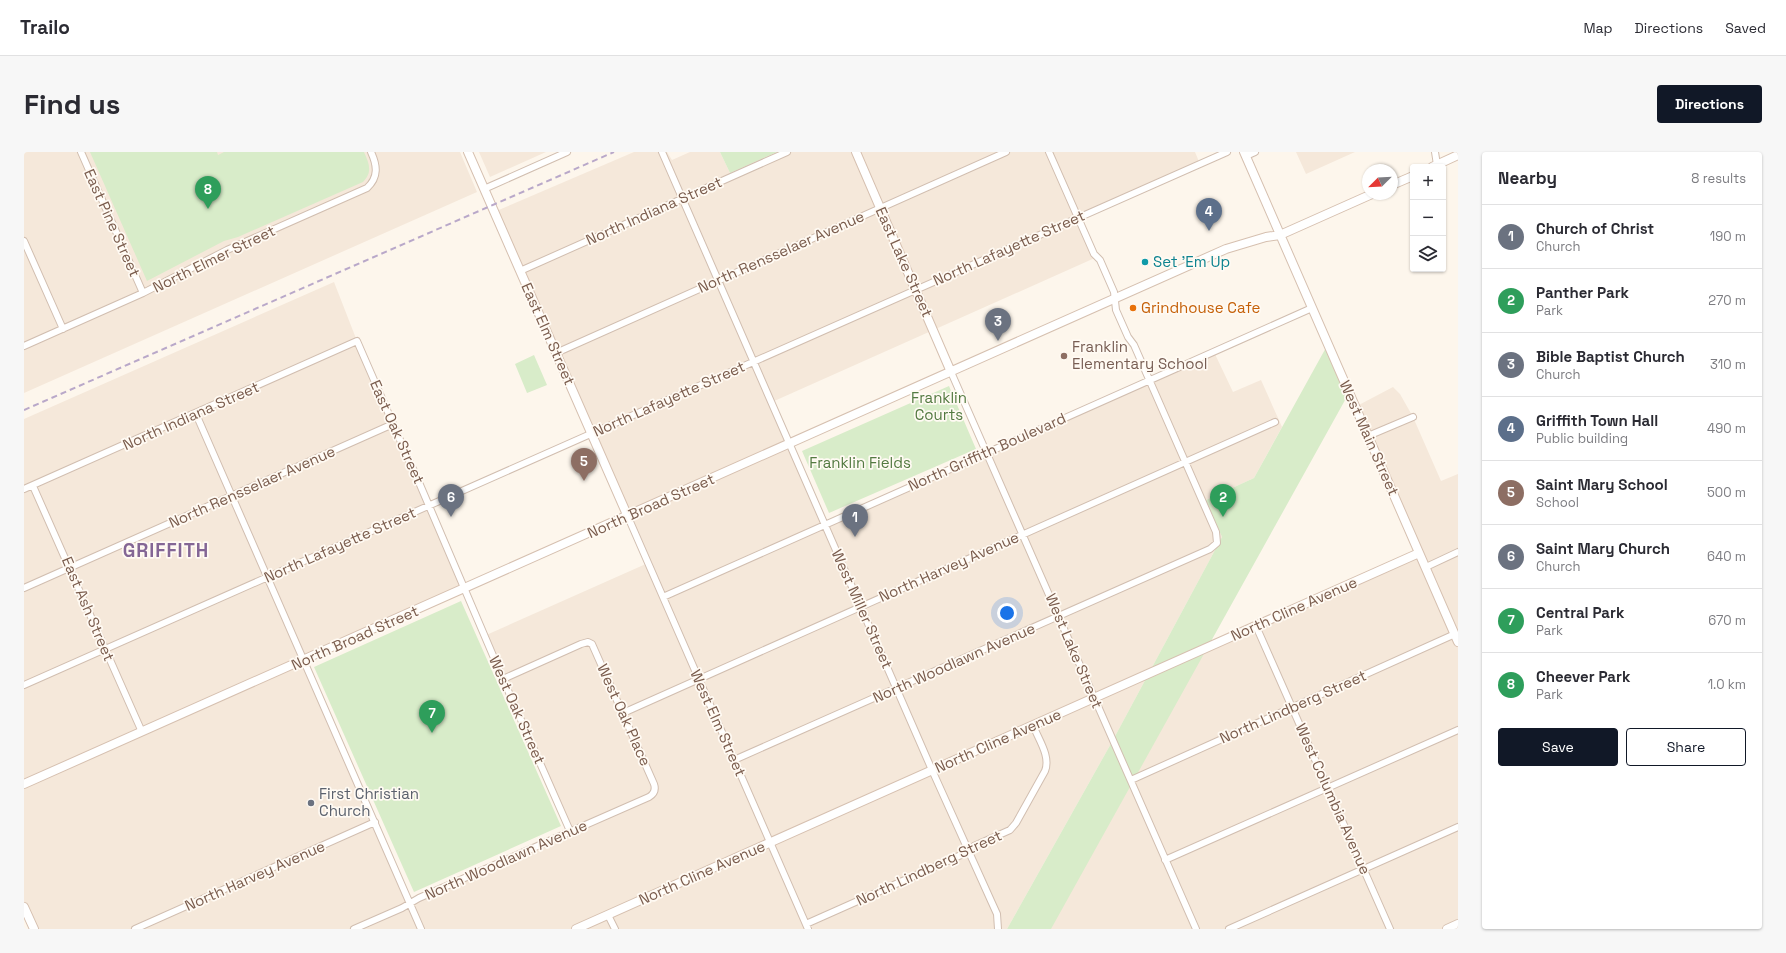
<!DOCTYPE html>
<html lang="en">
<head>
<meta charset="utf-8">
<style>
	:root { --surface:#fff; --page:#f7f7f7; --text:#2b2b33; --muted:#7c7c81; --line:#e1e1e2; --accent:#111827 }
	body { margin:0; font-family:"Space Grotesk",sans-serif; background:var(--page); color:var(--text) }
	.controls { position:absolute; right:12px; top:12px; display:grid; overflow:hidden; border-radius:4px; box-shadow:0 1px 3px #0004 }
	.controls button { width:36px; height:36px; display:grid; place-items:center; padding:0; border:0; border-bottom:1px solid var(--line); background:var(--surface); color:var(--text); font:20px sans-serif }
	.compass { position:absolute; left:1338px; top:12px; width:36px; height:36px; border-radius:50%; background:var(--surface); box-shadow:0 1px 3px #0004; rotate:246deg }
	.you { position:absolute; left:983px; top:461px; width:14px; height:14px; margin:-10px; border:3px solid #fff; border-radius:50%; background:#1a73e8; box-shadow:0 0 0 6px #1a73e833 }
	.badge { display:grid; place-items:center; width:26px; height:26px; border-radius:50%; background:var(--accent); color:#fff; font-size:13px; font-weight:700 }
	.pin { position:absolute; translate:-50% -33px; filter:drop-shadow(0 1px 2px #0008) }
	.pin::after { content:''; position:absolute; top:21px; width:14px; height:12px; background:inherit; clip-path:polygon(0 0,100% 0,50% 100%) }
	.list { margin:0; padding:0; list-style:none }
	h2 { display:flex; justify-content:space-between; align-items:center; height:52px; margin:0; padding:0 16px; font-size:17px }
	h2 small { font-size:13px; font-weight:400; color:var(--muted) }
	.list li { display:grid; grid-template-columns:26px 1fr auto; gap:12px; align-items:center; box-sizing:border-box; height:64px; padding:0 16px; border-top:1px solid var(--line) }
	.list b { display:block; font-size:15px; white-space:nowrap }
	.list p { margin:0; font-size:13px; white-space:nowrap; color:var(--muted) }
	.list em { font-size:13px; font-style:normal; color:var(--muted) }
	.actions { display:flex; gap:8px; padding:12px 16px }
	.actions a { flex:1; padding:9px 0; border:1px solid var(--accent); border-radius:4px; text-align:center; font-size:14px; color:var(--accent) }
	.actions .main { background:var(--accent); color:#fff }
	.icon { flex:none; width:22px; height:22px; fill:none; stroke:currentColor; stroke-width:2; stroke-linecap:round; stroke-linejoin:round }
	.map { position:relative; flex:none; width:1434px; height:777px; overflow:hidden; border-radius:4px }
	header { display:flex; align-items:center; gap:24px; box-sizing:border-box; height:56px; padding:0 20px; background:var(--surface); border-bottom:1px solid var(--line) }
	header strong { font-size:19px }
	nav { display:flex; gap:22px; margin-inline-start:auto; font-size:14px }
	.intro { display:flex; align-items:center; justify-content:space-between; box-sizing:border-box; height:96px; padding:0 24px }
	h1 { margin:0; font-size:28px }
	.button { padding:10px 18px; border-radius:4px; background:var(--accent); color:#fff; font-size:14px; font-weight:700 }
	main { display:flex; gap:24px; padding:0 24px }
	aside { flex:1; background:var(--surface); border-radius:4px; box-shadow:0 1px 3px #0004 }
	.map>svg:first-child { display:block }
</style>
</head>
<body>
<header>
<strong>Trailo</strong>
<nav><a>Map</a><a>Directions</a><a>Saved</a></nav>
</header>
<div class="intro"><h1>Find us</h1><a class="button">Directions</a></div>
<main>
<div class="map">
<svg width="1434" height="777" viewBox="0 0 1434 777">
	<rect width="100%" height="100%" fill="#fdf6ec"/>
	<path fill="#f5e8da" d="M0,0H436L453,40L0,241Z
		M455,0H522L466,25Z
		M610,0H643L648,8L666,0H696L706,21L753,0H1171L1176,12L1054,66L1073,105L748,250L801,373L1190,200L1209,240L1237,228L1258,275L1230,326L1182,348L1198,385L1089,588L983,777H10L0,754V267L310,130L333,189L441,437L280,508L386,751L546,679L460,484L624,411L470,60Z
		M1272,0H1331L1282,22Z
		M1369,235L1376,242L1389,265L1417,329L1434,322V777H1025L1178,498L1395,401L1331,255Z"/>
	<path fill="#d8ecc9" d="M66,0H193L194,3L200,0H340C345,11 349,20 339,30L214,85L200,89L123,129Z
		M696,0H753L706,21Z
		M1304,192L1325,241L1027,777H983L1089,588L1198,385L1182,348L1230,326Z
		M510,203L523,233L503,241L491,212Z
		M925,234L952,297L805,361L778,299Z
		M437,449L537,674L390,740L290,515Z"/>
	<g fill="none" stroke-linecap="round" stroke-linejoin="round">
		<defs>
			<path id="street" d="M57,0L119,141
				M638,0L908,618L968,751L973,762L974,777
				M1411,0L1413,13
				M1222,4L1231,0
				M460,37L543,0
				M0,89L39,177
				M496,119L763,0
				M0,194L119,141L203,98L343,36C355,25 353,13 347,0
				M532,201L982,0
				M927,220L1172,777
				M172,262L397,777
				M1344,284L1389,265
				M9,334L118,580
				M0,337L333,189L387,313L391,321L479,527L546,679
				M604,365L784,777
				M1402,415L1434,400
				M0,436L369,272
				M639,445L1288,156
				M1232,474L1366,777
				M0,533L1203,0
				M599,561L1251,270
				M710,608L1186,397L1193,391L1192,380L1110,193L1104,185L1092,158L1090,140L1076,108L1070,102L1025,0
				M1107,628L1431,482
				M1141,708L1434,578
				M584,763L591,777
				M782,772L937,703L950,694L986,678L992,671L1021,619C1027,604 1014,587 1009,573
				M111,777L351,670
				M330,777L378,756L395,746L625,645C630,642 632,638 630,632L568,492L564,490L557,492L479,527
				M1205,777L1434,675"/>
			<path id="secondary" d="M444,0L604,365
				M832,0L927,220
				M1220,0L1434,490
				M1408,15L1434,3
				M1368,33L1389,24
				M0,632L1202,97L1242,85L1256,83L1348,42
				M0,755L10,777
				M552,777L1395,401
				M1423,777L1434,772"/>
		</defs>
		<use href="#street" stroke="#d1beb0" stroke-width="8"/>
		<use href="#secondary" stroke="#d6c0b0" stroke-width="10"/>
		<use href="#street" stroke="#fff" stroke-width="6"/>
		<use href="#secondary" stroke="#fff" stroke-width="8"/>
		<path stroke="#b9a8c9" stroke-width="2" stroke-dasharray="6 4" stroke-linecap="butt" d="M0,258L590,0"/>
	</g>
	<circle fill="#0f9aa8" stroke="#fffaf3" stroke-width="1.5" cx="1121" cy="110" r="4"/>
	<circle fill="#e8710a" stroke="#fffaf3" stroke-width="1.5" cx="1109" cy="156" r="4"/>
	<circle fill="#8d6e63" stroke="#fffaf3" stroke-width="1.5" cx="1040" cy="204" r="4"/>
	<circle fill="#6b7280" stroke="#fffaf3" stroke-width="1.5" cx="287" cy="651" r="4"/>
	<g text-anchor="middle" stroke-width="3.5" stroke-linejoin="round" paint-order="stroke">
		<g font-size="15" fill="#7a5c4d" stroke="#fffaf3">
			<text transform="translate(630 59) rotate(-24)" y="5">North Indiana Street</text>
			<text transform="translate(88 71) rotate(66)" y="5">East Pine Street</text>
			<text transform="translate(985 96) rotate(-24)" y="5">North Lafayette Street</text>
			<text transform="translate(757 100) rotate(-24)" y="5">North Rensselaer Avenue</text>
			<text transform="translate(190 107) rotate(-26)" y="5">North Elmer Street</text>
			<text transform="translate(880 110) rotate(66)" y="5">East Lake Street</text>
			<text transform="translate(524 182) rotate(66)" y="5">East Elm Street</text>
			<text transform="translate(645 247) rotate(-24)" y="5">North Lafayette Street</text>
			<text transform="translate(167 264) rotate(-24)" y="5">North Indiana Street</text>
			<text transform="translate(373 280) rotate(66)" y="5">East Oak Street</text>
			<text transform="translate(1345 286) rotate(66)" y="5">West Main Street</text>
			<text transform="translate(963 300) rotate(-24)" y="5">North Griffith Boulevard</text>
			<text transform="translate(228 335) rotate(-24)" y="5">North Rensselaer Avenue</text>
			<text transform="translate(627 354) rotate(-24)" y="5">North Broad Street</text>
			<text transform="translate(316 393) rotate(-24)" y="5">North Lafayette Street</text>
			<text transform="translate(925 415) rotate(-24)" y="5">North Harvey Avenue</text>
			<text transform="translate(64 457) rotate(67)" y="5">East Ash Street</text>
			<text transform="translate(838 457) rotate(66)" y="5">West Miller Street</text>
			<text transform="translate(1270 457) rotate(-24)" y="5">North Cline Avenue</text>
			<text transform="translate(331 486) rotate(-24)" y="5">North Broad Street</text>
			<text transform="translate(1050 499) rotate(67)" y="5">West Lake Street</text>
			<text transform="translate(930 511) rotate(-24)" y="5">North Woodlawn Avenue</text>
			<text transform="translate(1269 555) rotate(-24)" y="5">North Lindberg Street</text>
			<text transform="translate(493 558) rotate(66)" y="5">West Oak Street</text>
			<text transform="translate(600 563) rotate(66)" y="5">West Oak Place</text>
			<text transform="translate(694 571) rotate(66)" y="5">West Elm Street</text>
			<text transform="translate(974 589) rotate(-24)" y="5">North Cline Avenue</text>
			<text transform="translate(1309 647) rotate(66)" y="5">West Columbia Avenue</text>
			<text transform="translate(482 708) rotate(-24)" y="5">North Woodlawn Avenue</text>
			<text transform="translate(905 716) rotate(-25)" y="5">North Lindberg Street</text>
			<text transform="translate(678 721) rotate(-24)" y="5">North Cline Avenue</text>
			<text transform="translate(231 724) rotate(-24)" y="5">North Harvey Avenue</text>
		</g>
		<g font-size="15" fill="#0d838f" stroke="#fffaf3" text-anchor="start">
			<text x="1129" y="115">Set 'Em Up</text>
		</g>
		<g font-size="15" fill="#c56008" stroke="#fffaf3" text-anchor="start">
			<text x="1117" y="161">Grindhouse Cafe</text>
		</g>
		<g font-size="15" fill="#785e54" stroke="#fffaf3" text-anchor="start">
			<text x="1048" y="200">Franklin<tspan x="1048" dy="17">Elementary School</tspan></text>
		</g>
		<g font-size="15" fill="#537a41" stroke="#fffaf3">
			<text x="915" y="251">Franklin<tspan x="915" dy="17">Courts</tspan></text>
			<text x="836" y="316">Franklin Fields</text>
		</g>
		<g font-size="15" fill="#5b616d" stroke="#fffaf3" text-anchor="start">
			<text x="295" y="647">First Christian<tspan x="295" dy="17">Church</tspan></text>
		</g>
		<g font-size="19" font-weight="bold" letter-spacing="1" fill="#846695" stroke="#fffaf3">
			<text x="142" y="405">GRIFFITH</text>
		</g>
	</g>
</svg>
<div class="controls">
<button>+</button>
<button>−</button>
<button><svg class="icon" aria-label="layers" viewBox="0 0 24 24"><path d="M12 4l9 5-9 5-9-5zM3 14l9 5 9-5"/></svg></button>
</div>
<svg class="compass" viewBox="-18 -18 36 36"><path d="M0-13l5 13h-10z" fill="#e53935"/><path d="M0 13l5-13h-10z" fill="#7c7c81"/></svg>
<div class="you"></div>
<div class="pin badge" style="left:831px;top:385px;background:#6b7280">1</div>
<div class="pin badge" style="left:1199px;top:365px;background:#2e9e5b">2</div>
<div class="pin badge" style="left:974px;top:189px;background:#6b7280">3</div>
<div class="pin badge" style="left:1185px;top:79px;background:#5c6f8a">4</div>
<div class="pin badge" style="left:560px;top:329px;background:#8d6e63">5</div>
<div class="pin badge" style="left:427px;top:365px;background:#6b7280">6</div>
<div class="pin badge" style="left:408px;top:581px;background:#2e9e5b">7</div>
<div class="pin badge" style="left:184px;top:57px;background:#2e9e5b">8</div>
</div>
<aside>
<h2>Nearby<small>8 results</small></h2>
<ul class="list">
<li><span class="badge" style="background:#6b7280">1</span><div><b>Church of Christ</b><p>Church</p></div><em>190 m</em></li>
<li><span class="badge" style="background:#2e9e5b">2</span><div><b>Panther Park</b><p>Park</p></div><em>270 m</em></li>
<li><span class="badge" style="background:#6b7280">3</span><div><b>Bible Baptist Church</b><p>Church</p></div><em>310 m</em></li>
<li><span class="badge" style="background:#5c6f8a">4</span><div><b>Griffith Town Hall</b><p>Public building</p></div><em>490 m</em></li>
<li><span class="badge" style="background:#8d6e63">5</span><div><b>Saint Mary School</b><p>School</p></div><em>500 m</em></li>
<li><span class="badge" style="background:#6b7280">6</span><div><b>Saint Mary Church</b><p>Church</p></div><em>640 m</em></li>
<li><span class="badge" style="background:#2e9e5b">7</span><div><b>Central Park</b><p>Park</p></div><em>670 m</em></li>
<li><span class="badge" style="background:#2e9e5b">8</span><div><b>Cheever Park</b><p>Park</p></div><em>1.0 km</em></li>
</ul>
<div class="actions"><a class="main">Save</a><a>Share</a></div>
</aside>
</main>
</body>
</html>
